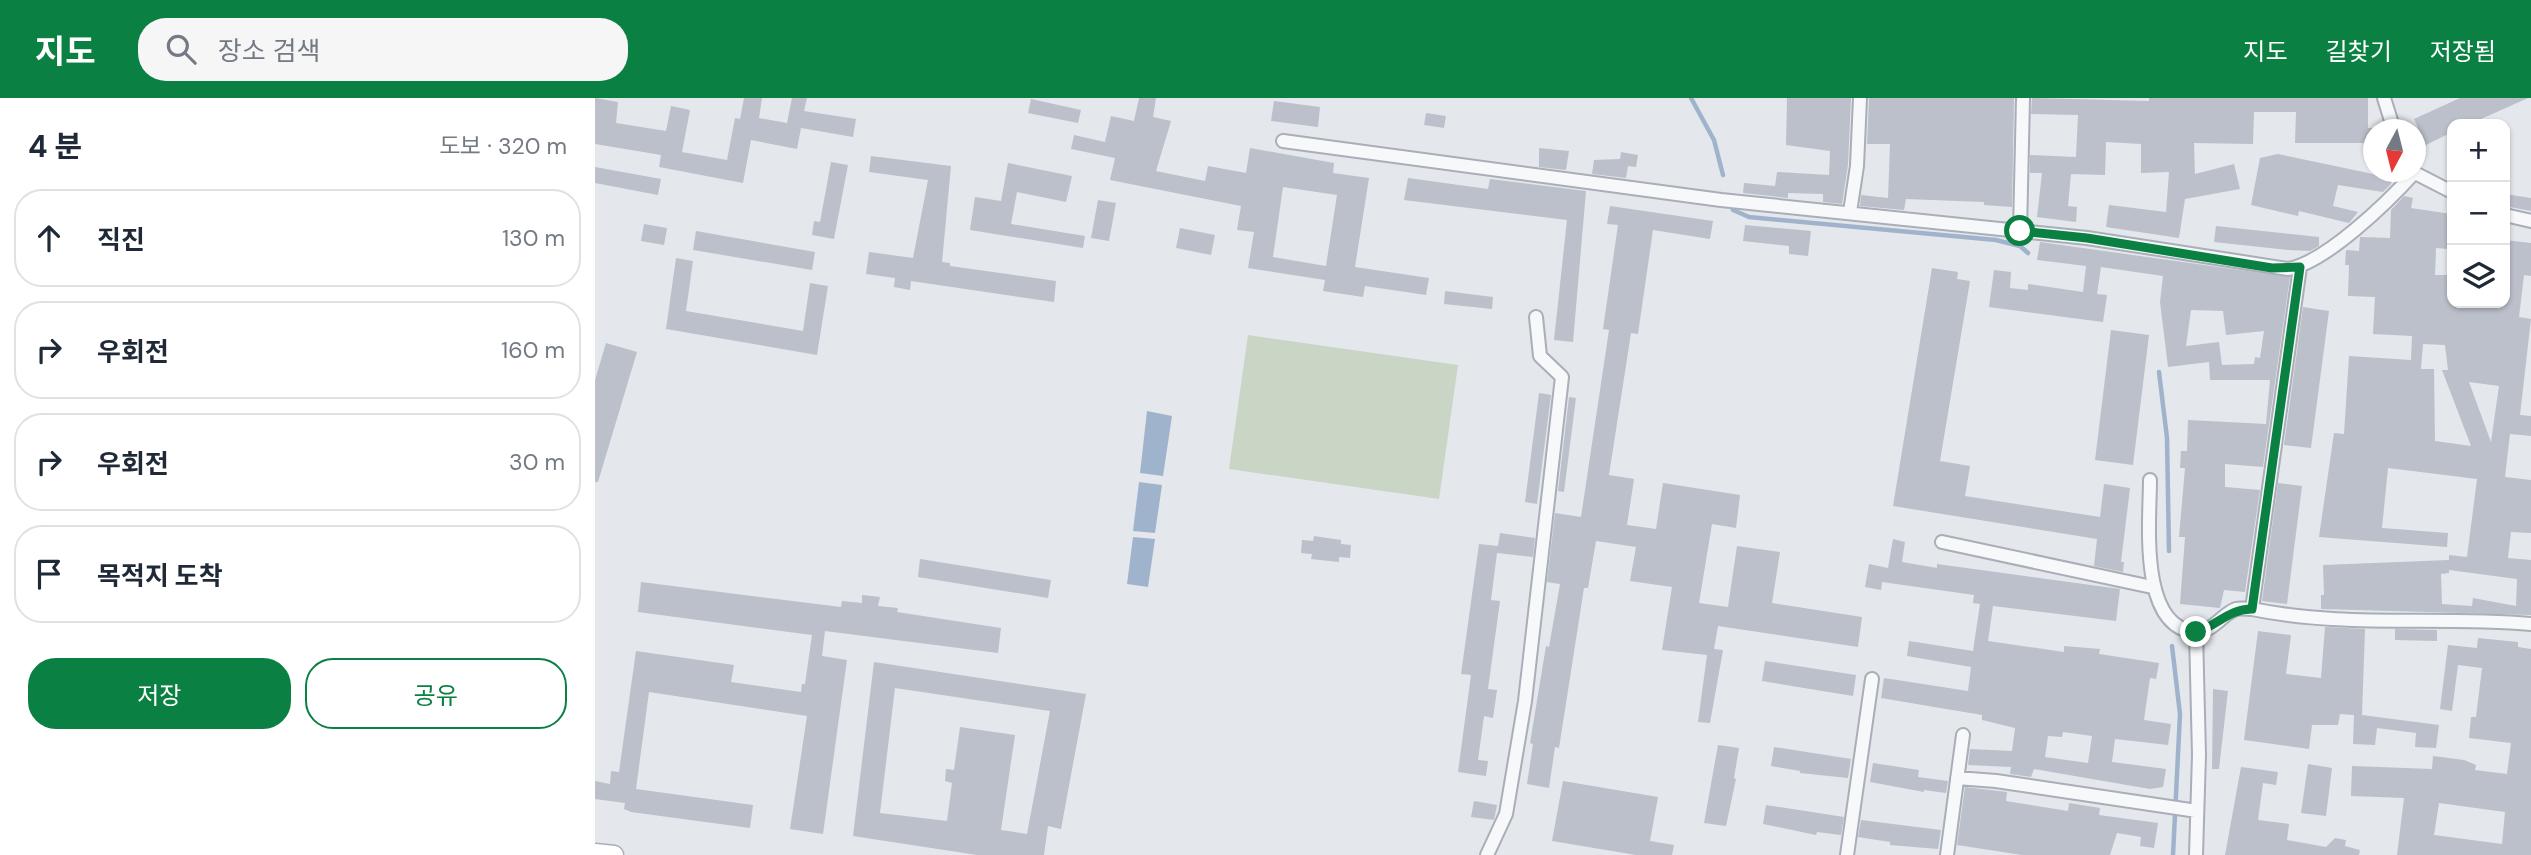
<!DOCTYPE html>
<html lang="ko">
<head>
<meta charset="utf-8">
<style>
	:root { --surface:#fff; --page:#f6f6f7; --text:#1f2937; --muted:#747a83; --line:#e0e1e3; --accent:#0b8043 }
	body { margin:0; font-family:"DM Sans","Noto Sans KR",sans-serif; background:var(--page); color:var(--text) }
	.controls { position:absolute; right:21px; top:21px; display:grid; overflow:hidden; border-radius:14px; box-shadow:0 2px 5px #0004 }
	.controls button { width:63px; height:63px; display:grid; place-items:center; padding:0; border:0; border-bottom:2px solid var(--line); background:var(--surface); color:var(--text); font:35px sans-serif }
	.compass { position:absolute; left:1768px; top:21px; width:63px; height:63px; border-radius:50%; background:var(--surface); box-shadow:0 2px 5px #0004; rotate:187deg }
	.stop { position:absolute; width:21px; height:21px; margin:-16px; border:5px solid #0b8043; border-radius:50%; background:#fff }
	.stop.end { background:#0b8043; border-color:#fff; box-shadow:0 2px 7px #0008 }
	.list { margin:0; padding:0; list-style:none }
	h2 { display:flex; justify-content:space-between; align-items:center; height:91px; margin:0; padding:0 28px; font-size:30px }
	h2 small { font-size:23px; font-weight:400; color:var(--muted) }
	.list li { display:grid; grid-template-columns:46px 1fr auto; gap:21px; align-items:center; box-sizing:border-box; height:98px; margin:0 14px 14px; padding:0 14px; border:2px solid var(--line); border-radius:28px }
	.list b { display:block; font-size:26px; white-space:nowrap }
	.list em { font-size:23px; font-style:normal; color:var(--muted) }
	.actions { display:flex; gap:14px; padding:21px 28px }
	.actions a { flex:1; padding:16px 0; border:2px solid var(--accent); border-radius:28px; text-align:center; font-size:24px; color:var(--accent) }
	.actions .main { background:var(--accent); color:#fff }
	.icon { flex:none; width:38px; height:38px; fill:none; stroke:currentColor; stroke-width:2; stroke-linecap:round; stroke-linejoin:round }
	.map { position:relative; flex:none; width:1936px; height:757px; overflow:hidden }
	header { display:flex; align-items:center; gap:42px; box-sizing:border-box; height:98px; padding:0 35px; background:var(--accent); color:#fff }
	header strong { font-size:33px }
	nav { display:flex; gap:38px; margin-inline-start:auto; font-size:24px }
	.search { width:490px; height:63px; background:var(--page); display:flex; align-items:center; gap:18px; box-sizing:border-box; padding:0 24px; border-radius:28px; color:var(--muted); font-size:26px }
	main { display:flex }
	aside { flex:1; background:var(--surface) }
	.map>svg:first-child { display:block }
</style>
</head>
<body>
<header>
<strong>지도</strong>
<div class="search"><svg class="icon" aria-label="search" viewBox="0 0 24 24"><circle cx="10" cy="10" r="6"/><path d="M15 15l6 6"/></svg>장소 검색</div>
<nav><a>지도</a><a>길찾기</a><a>저장됨</a></nav>
</header>
<main>
<aside>
<h2>4 분<small>도보 · 320 m</small></h2>
<ul class="list">
<li><svg class="icon" aria-label="ahead" viewBox="0 0 24 24"><path d="M12 20V5M6 11l6-6 6 6"/></svg><div><b>직진</b></div><em>130 m</em></li>
<li><svg class="icon" aria-label="right" viewBox="0 0 24 24"><path d="M7 20v-9h11M14 6l5 5-5 5"/></svg><div><b>우회전</b></div><em>160 m</em></li>
<li><svg class="icon" aria-label="right" viewBox="0 0 24 24"><path d="M7 20v-9h11M14 6l5 5-5 5"/></svg><div><b>우회전</b></div><em>30 m</em></li>
<li><svg class="icon" aria-label="arrive" viewBox="0 0 24 24"><path d="M6 21V4h12l-3 4 3 4H6"/></svg><div><b>목적지 도착</b></div></li>
</ul>
<div class="actions"><a class="main">저장</a><a>공유</a></div>
</aside>
<div class="map">
<svg width="1936" height="757" viewBox="0 0 1936 757">
	<rect width="100%" height="100%" fill="#e4e7ec"/>
	<path fill="#c9d6c5" d="M653,237L863,267L844,401L634,371Z"/>
	<path fill="#9fb4cc" d="M552,313L577,318L568,378L545,375Z
		M544,384L567,387L560,435L538,433Z
		M538,439L560,441L553,489L532,486Z"/>
	<g fill="none" stroke-linecap="round" stroke-linejoin="round">
		<path stroke="#9fb4cc" stroke-width="4.5" d="M1096,0L1119,42L1128,77
			M1138,112L1154,119L1401,142L1425,148L1433,155
			M1564,274L1572,340L1574,453
			M1577,548L1585,616L1578,757"/>
	</g>
	<path fill="#bbc0ca" fill-rule="evenodd" d="M0,0L23,4L21,25L71,33L76,8L95,12L87,54L132,62L140,20L145,21L149,0H167L164,20L192,25L197,0H212L209,13L261,21L258,39L206,30L202,51L156,42L148,85L64,69L66,57L0,46Z
		M544,0H561L558,19L576,23L561,73L610,83L613,68L651,75L655,50L739,65L738,75L774,80L760,169L834,180L831,197L770,188L768,199L728,193L730,182L653,170L659,134L642,132L646,108L515,82L520,60L476,51L479,37L510,44L516,18L539,23ZM688,89L742,97L731,168L678,159Z
		M1192,0H1256L1253,67L1247,106L1228,104V96L1193,95V100L1148,95L1149,85L1180,88L1182,74L1234,77L1235,53L1191,47Z
		M1274,0H1419L1417,109L1389,107V104L1311,101L1309,112L1265,108L1266,97L1293,100L1295,46H1272Z
		M1437,0L1554,3V0H1773V30H1779V45H1700L1701,14H1659L1658,46L1599,45L1600,76L1639,66L1645,91L1590,101L1584,140L1511,129L1514,107L1571,114L1574,74L1546,75V46L1511,44L1510,77L1476,76L1473,108L1482,109L1481,124L1442,119L1447,75H1435V57L1481,59L1483,17L1436,16Z
		M1865,0H1933L1875,26H1857V34L1831,47L1819,21Z
		M436,1L486,12L483,25L433,15Z
		M679,3L725,9L723,29L676,23Z
		M831,15L851,18L849,30L829,27Z
		M944,50L974,53L971,72L944,69Z
		M1026,54L1043,57L1041,69L1033,68L1031,80L997,76L999,62L1025,61Z
		M1683,56L1797,80L1796,86L1788,94L1743,87L1738,108L1763,114L1754,125L1704,113L1703,118L1656,107L1665,60Z
		M276,58L356,68L347,164L355,165V168L461,183L459,204L316,183L315,192L299,189L300,180L271,176L274,154L318,160L333,82L274,74Z
		M236,64L253,67L239,141L217,137L219,123L225,124Z
		M413,65L477,78L471,104L422,94L416,126L490,138L488,150L375,132L380,99L406,103Z
		M0,69L66,81L63,97L0,85Z
		M813,80L893,91L895,81L991,93L978,244L959,242L972,122L809,102Z
		M1910,96L1936,100V113L1910,108Z
		M1809,98L1818,100L1816,110L1856,116L1857,142L1853,141L1852,151L1841,150L1840,177H1857V205L1910,207V142L1936,145V178L1929,177L1924,219L1936,221L1925,317L1936,318V338L1915,336L1910,379L1936,382V435L1916,434L1913,460L1936,462V517L1726,511V497H1729L1728,467L1854,462V457L1872,459L1882,381L1793,370L1787,430L1853,435L1852,449L1724,439L1739,335L1749,336L1754,258L1816,262L1817,238L1778,236L1780,199L1753,198L1754,167H1750L1751,152L1764,153L1765,139L1795,140L1796,112ZM1828,246L1850,247L1853,272H1847L1876,348L1840,343L1839,271H1826ZM1874,284L1904,288L1896,344ZM1854,472L1922,481L1921,508L1878,500L1877,508L1847,506L1846,476L1854,475Z
		M503,102L521,105L514,143L496,140Z
		M1015,108L1118,123L1115,141L1058,132L1043,236L1036,235L1014,377L1039,381L1032,427L1061,431L1068,385L1145,397L1141,430L1117,426L1104,505L1133,509L1142,448L1185,454L1177,505L1267,519L1263,549L1123,528L1119,551L1128,552L1115,625L1103,624L1112,557L1067,552L1077,489L1035,483L1041,449L1001,443L993,490H989L964,650L960,649L954,690L932,686L938,646L935,645L951,548L954,549L965,486L952,484L960,415L986,419L1014,232L1008,231L1023,127L1012,126Z
		M49,126L72,130L69,147L46,143Z
		M1150,127L1216,133L1213,158L1194,156V148L1148,143Z
		M1621,128L1724,139V148L1715,153L1693,152L1619,144Z
		M585,130L620,137L616,157L581,150Z
		M101,133L220,154L217,172L98,152Z
		M1445,144L1695,179L1668,369L1630,366V389L1665,392L1650,494L1629,492L1625,510L1585,506L1590,439H1584L1590,370H1585L1586,353H1592L1593,322L1671,326L1675,282H1615L1614,264L1573,269L1565,204L1568,178L1506,169L1502,196L1512,197L1508,224L1394,209L1399,172L1416,174L1415,190L1433,192V186L1488,194L1491,168L1442,162ZM1596,212L1628,213L1631,237L1669,233L1665,260L1660,259L1659,266L1627,267L1624,244L1591,248Z
		M81,160L98,163L91,213L208,233L215,185L233,188L222,257L71,231Z
		M1337,170L1363,174L1362,181L1375,183L1345,363L1375,368L1370,398L1505,419L1509,386L1535,390L1526,464H1529L1528,474L1499,468L1502,441L1298,408Z
		M850,193L898,199L897,211L849,206Z
		M1708,209L1734,213L1716,350L1689,347Z
		M1516,232L1554,237L1538,367L1500,362Z
		M11,245L42,254L3,384H0V282Z
		M944,295L956,297L942,406L930,404Z
		M974,299L981,300L969,394L963,393Z
		M1683,385L1707,388L1692,506L1667,503Z
		M905,435L940,440L938,459L902,455L896,502L905,503L893,591L902,592L898,620L889,618L883,662L893,663L891,678L863,674L876,577L866,576L884,446L903,448Z
		M719,438L746,442V446L756,447L755,460L744,459V464L716,461L717,456L706,455L707,442L718,443Z
		M1298,441L1310,444L1307,464L1342,470V466L1525,491L1521,523L1398,508L1393,543L1469,554V548L1505,551L1504,556L1564,565L1561,581L1555,580L1549,622L1576,626L1573,647L1520,641L1517,664L1571,671L1568,689L1555,691L1439,671L1436,679L1415,676L1416,669L1373,667L1375,651L1417,653L1420,630L1387,622V617L1286,600L1289,580L1373,593L1376,569L1312,558L1314,543L1378,553L1385,506L1378,505L1379,497L1287,484L1286,492L1270,489L1274,466L1293,470ZM1468,634L1497,638L1493,665L1450,659L1453,638L1467,639Z
		M325,461L456,482L453,500L323,479Z
		M46,484L246,509L247,503L267,505V497L285,499L283,508L303,510L302,514L406,530L403,555L230,533L227,558L252,562L228,736L195,731L212,618L54,594L41,691L158,707L155,730L36,714L29,711L30,705L0,701V683L15,686L16,673L24,674L41,553L139,567L136,584L206,594L207,586H210L217,537L43,514Z
		M1730,529L1770,531L1767,617L1844,627L1841,650L1820,649L1821,635L1782,630L1780,647L1758,646L1759,617L1745,616L1743,627H1717L1714,651L1649,642L1663,533L1696,537L1691,576L1726,580Z
		M1800,531L1842,532V543L1800,542Z
		M1883,540L1923,544V549L1936,551V757H1802L1809,700L1756,698L1757,668L1837,671L1838,658L1869,662L1881,667L1880,672L1912,676L1916,645L1874,640L1876,619H1881L1887,570L1863,567L1857,613L1845,611L1853,547L1882,550ZM1844,705L1910,714L1907,746L1839,737Z
		M1170,563L1261,577L1258,598L1167,583Z
		M279,564L491,596L466,731L453,728L449,757H382L258,738ZM300,590L455,613L432,736L406,732L420,637L365,629L359,672L351,671L350,683L357,685L352,723L285,715Z
		M1618,591L1633,593L1624,671H1617Z
		M1123,647L1144,650L1139,680L1141,681L1131,728L1109,725Z
		M1179,649L1256,661L1253,680L1205,675V673L1176,668Z
		M1278,665L1324,672L1323,679L1353,683L1351,695L1329,692V694L1275,684Z
		M1713,666L1737,670L1731,718L1706,715Z
		M1646,669L1683,674L1681,687L1668,685L1663,722L1694,726L1692,742L1731,749L1740,740L1751,742L1750,748L1765,752L1764,757H1630Z
		M968,683L1063,699L1055,743L1079,747L1077,757H1041L957,743Z
		M1370,689L1412,694L1411,703L1473,713L1474,705L1505,710L1504,717L1563,725L1559,750L1545,748L1546,739L1522,735L1515,757H1427L1362,747Z
		M879,703L902,707L899,722L876,719Z
		M1171,707L1249,719L1246,737L1222,734L1221,737L1168,726Z
		M1266,722L1346,732L1343,751L1295,747V744L1263,739Z"/>
	<g fill="none" stroke-linecap="round" stroke-linejoin="round">
		<defs>
			<path id="street" d="M1789,0L1799,32
				M688,43L1126,102L1492,140L1693,171C1730,165 1793,104 1819,75
				M1818,74L1857,94
				M1255,114L1262,68L1265,0
				M1910,117L1936,123
				M1425,133L1428,0
				M1555,382C1555,421 1543,529 1600,534C1617,535 1627,516 1641,511C1646,510 1653,511 1657,511L1705,169
				M1347,444L1557,489
				M1657,511C1749,530 1843,518 1936,526
				M1601,534L1604,657L1601,757
				M1362,680L1401,683L1602,713
				M892,757L911,716L930,603L967,279L945,258L941,219
				M1252,757L1277,581
				M1352,757L1368,637"/>
			<path id="secondary" d="M0,755L19,757"/>
		</defs>
		<use href="#street" stroke="#a9aeb7" stroke-width="16"/>
		<use href="#secondary" stroke="#a9aeb7" stroke-width="21"/>
		<use href="#street" stroke="#f7f8fa" stroke-width="12"/>
		<use href="#secondary" stroke="#fff" stroke-width="18"/>
	</g>
	<g fill="none" stroke-linecap="round" stroke-linejoin="round">
		<path stroke="#0b8043" stroke-width="9" d="M1425,133L1492,140L1677,170L1705,169L1657,511C1634,511 1623,527 1601,534"/>
	</g>
</svg>
<div class="controls">
<button>+</button>
<button>−</button>
<button><svg class="icon" aria-label="layers" viewBox="0 0 24 24"><path d="M12 4l9 5-9 5-9-5zM3 14l9 5 9-5"/></svg></button>
</div>
<svg class="compass" viewBox="-18 -18 36 36"><path d="M0-13l5 13h-10z" fill="#e53935"/><path d="M0 13l5-13h-10z" fill="#747a83"/></svg>
<div class="stop" style="left:1425px;top:133px"></div>
<div class="stop end" style="left:1601px;top:534px"></div>
</div>
</main>
</body>
</html>
